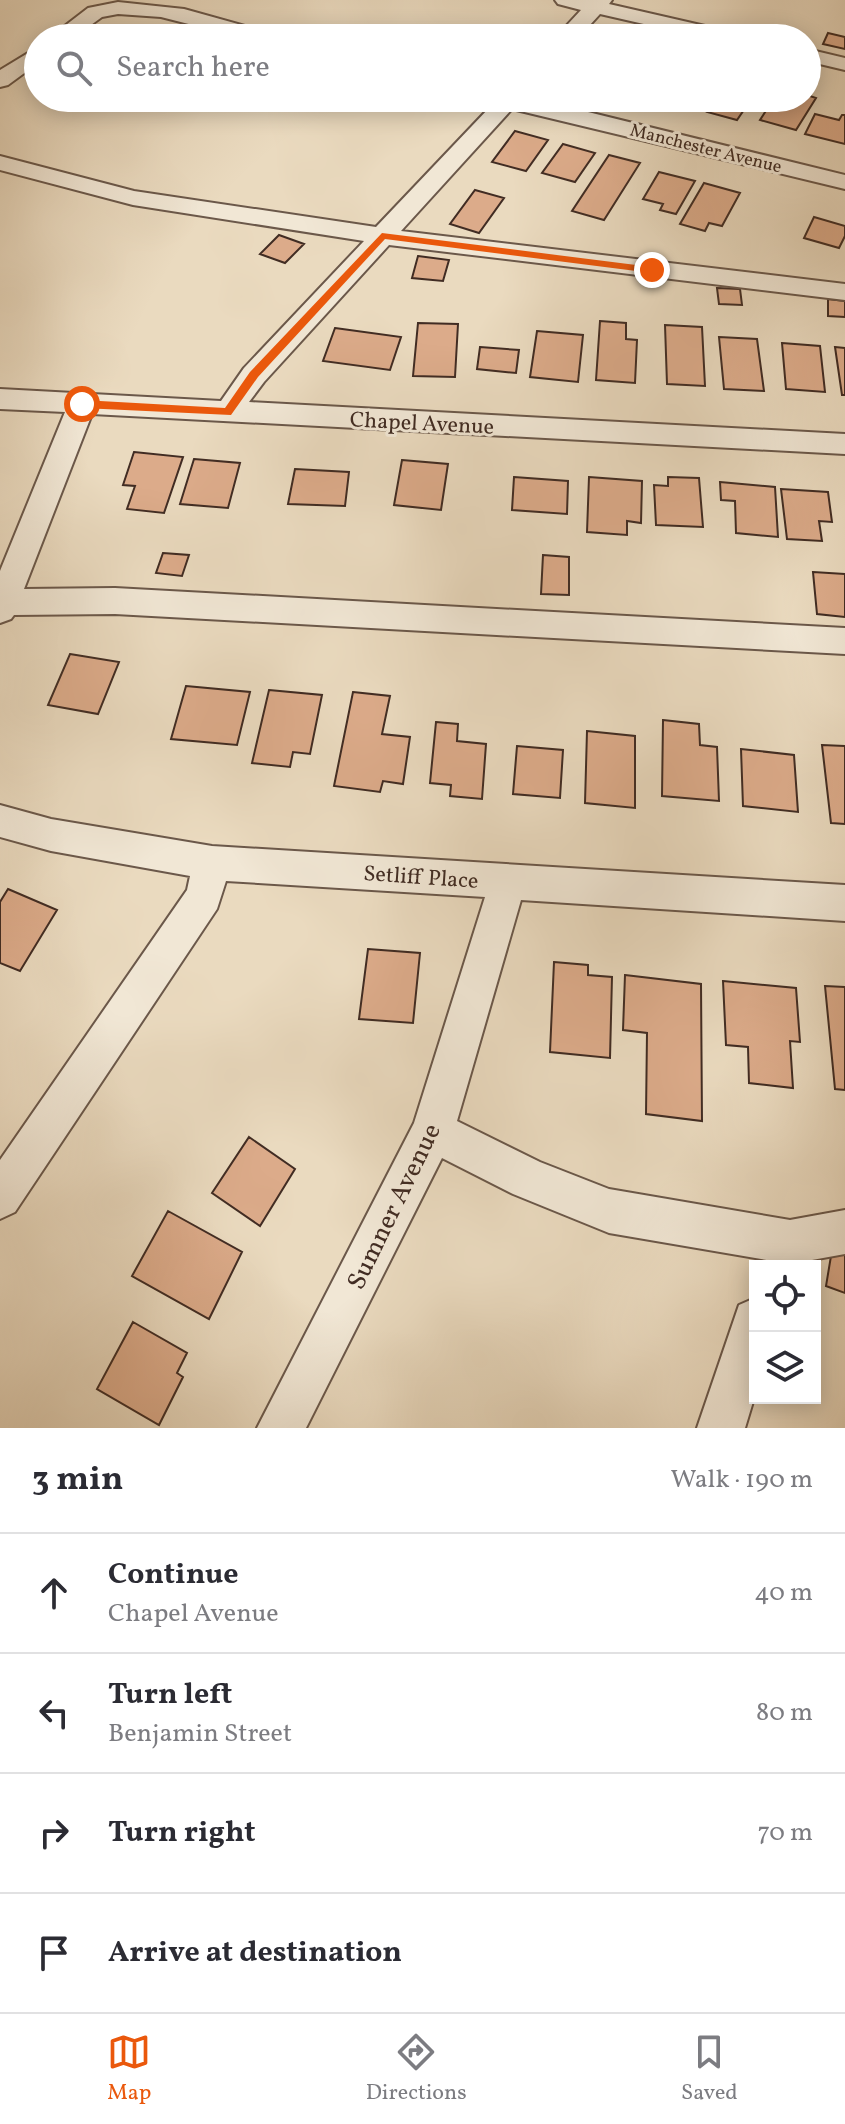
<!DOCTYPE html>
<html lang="en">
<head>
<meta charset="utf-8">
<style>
	:root { --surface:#fff; --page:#f2f2f3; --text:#2b2b33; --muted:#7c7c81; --line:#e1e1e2; --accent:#ea580c }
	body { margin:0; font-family:Vollkorn,serif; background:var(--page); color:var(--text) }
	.controls { position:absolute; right:24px; bottom:24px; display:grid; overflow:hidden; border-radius:0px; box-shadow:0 4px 20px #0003 }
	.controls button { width:72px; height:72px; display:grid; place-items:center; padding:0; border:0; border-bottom:2px solid var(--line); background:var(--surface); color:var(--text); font:40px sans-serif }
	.stop { position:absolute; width:24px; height:24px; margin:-18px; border:6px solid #ea580c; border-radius:50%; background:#fff }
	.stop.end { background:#ea580c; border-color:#fff; box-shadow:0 2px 8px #0008 }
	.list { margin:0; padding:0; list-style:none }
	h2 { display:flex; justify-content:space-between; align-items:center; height:104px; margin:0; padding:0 32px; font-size:34px }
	h2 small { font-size:26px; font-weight:400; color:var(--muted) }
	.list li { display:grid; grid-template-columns:52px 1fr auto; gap:24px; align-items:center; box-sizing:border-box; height:120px; padding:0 32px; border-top:2px solid var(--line) }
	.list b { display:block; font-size:30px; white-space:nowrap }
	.list p { margin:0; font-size:26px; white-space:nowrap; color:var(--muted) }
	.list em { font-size:26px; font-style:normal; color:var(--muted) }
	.icon { flex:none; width:44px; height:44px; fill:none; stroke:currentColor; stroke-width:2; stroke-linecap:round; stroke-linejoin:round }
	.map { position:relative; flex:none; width:845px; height:1428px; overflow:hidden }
	.search { position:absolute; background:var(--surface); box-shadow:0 4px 20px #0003; left:24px; right:24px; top:24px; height:88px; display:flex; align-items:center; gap:20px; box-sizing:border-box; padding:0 28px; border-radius:44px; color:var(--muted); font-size:30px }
	.sheet { height:584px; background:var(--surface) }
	nav { display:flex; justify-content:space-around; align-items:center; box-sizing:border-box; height:112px; border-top:2px solid var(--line); background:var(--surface); font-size:22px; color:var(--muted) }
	nav a { display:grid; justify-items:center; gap:4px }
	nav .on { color:var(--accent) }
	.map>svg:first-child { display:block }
</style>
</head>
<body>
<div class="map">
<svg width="845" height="1428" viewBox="0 0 845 1428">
	<rect width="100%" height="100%" fill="#eadabf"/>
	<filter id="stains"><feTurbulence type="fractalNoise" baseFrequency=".0025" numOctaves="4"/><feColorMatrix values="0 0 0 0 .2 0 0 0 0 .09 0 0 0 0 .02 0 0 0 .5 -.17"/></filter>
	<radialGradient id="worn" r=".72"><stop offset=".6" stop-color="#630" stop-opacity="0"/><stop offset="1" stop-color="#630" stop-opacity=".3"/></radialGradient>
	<path fill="#dcab8a" stroke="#412c23" stroke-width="2" d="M828,33L845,37V49L823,44Z
		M807,95L816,98L796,130L760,120L771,103L781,106L786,98H807Z
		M716,98H752L737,120L707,112Z
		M815,114L839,120L842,115H845V144L805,134Z
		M515,131L548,140L526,171L492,162Z
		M563,144L595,153L575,182L542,173Z
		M609,155L640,163L604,220L572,211Z
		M659,172L695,181L676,214L660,210L663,204L643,199Z
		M704,183L740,193L722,226L709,223L705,231L680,224Z
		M475,190L504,198L479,233L450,224Z
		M814,217L845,226V236L839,248L804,238Z
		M279,235L304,244L285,263L260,254Z
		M418,256L449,260L443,281L412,278Z
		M717,288L740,289L742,305L719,304Z
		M828,299L845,301V317L828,316Z
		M600,321L626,323V339L637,340L635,383L596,380Z
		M418,323L458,324L455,377L413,376Z
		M665,325L702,327L705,386L667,384Z
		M335,328L401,337L390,370L323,361Z
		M537,331L583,335L578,382L530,377Z
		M719,337L757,339L764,391L724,389Z
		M782,343L820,346L825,392L786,389Z
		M480,347L519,350L516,373L477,369Z
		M835,347L845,348V395H842Z
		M134,452L183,457L164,513L127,509L135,486L123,485Z
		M194,459L240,463L228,508L180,504Z
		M402,460L448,464L441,510L394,505Z
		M295,469L349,472L345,506L288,504Z
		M514,477L568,481L567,514L512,510Z
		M589,477L642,481L641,523L627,521V535L587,532Z
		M668,477L699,478L703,527L656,525L654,485L668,486Z
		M720,482L775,487L778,537L736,533L735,501L721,500Z
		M781,489L828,492L832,522L819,521L822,541L787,539Z
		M163,553L189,555L182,576L156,573Z
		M543,555L569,557V595L541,594Z
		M813,572L845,574V617L817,614Z
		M70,654L119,662L98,714L48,705Z
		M186,686L250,692L237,745L171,739Z
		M269,690L322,695L310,754L293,752L290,767L252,763Z
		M353,692L390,696L382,734L410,737L403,784L383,781L380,792L334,786Z
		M663,720L699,724L700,745L717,747L719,801L662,796Z
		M436,722L458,724L457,741L486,744L482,799L450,796L451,785L430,783Z
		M587,731L635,736V808L585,803Z
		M822,745L845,746V824L831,823Z
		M517,746L563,750L560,798L513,794Z
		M741,749L794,755L798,812L743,806Z
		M8,889L57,910L20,971L0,963V902Z
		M368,949L420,953L413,1023L359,1019Z
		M554,962L588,965V975L612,977L610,1058L550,1052Z
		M625,975L701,984L702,1121L646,1114L647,1033L623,1030Z
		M723,981L796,988L800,1042L790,1041L793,1088L749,1083L748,1047L726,1045Z
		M825,986L845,987V1090L835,1089Z
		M249,1137L295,1169L260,1226L212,1193Z
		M168,1211L242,1252L209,1319L132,1276Z
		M833,1244L845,1249V1293L826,1286Z
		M133,1322L187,1353L177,1373L183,1377L159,1425L97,1389Z"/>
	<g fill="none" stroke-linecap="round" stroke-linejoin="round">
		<defs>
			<path id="minor" d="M555,0H612L609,4L740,34L744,38H705L600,14L578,38H555L581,10L558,4Z
				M118,2L184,9L274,34L278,38H244L161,17L118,14L102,17L73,38H49L88,8Z
				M38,47V63L8,85L0,87V70Z
				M807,49L845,58V70L807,61Z
				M461,98H531L845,175V189L512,109L401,231L845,284V300L389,245L264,382L249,402L845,434V454L92,414L24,589L115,588L845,628V654L115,614L14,615L11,619L0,623V571L65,412L0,409V389L221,401L244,368L364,241L133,205L0,170V156L134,191L376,227L490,107L464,103Z
				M0,805L51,819L212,846L845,885V921L521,900L457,1121L540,1162L609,1189L790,1220L845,1210V1254L790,1264L609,1233L513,1194L442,1158L306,1428H257L414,1123L485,897L226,881L217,909L15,1212L0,1219V1160L187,890L190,876L51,851L0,837Z
				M755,1298V1395L745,1428H697L739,1305Z"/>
		</defs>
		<use href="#minor" stroke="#6b584a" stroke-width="4"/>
		<use href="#minor" fill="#f1e7d5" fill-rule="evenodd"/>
	</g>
	<path fill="#ea580c" d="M382,233L652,267L657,270L652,273L385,239L258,377L231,415L82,408L77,404L82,400L225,408L250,372Z"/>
	<g text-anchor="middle" stroke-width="6" stroke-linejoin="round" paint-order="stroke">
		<g font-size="18" fill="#412c23" stroke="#f1e7d5">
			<text transform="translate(706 148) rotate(14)" y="6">Manchester Avenue</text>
		</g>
		<g font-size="22" fill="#412c23" stroke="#f1e7d5">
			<text transform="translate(422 422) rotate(3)" y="8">Chapel Avenue</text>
			<text transform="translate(421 876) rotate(4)" y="8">Setliff Place</text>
		</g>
		<g font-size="26" fill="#412c23" stroke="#f1e7d5">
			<text transform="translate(393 1206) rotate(-64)" y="9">Sumner Avenue</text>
		</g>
	</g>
	<rect width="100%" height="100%" filter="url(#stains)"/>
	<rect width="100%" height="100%" fill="url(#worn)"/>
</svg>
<div class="controls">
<button><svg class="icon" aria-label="locate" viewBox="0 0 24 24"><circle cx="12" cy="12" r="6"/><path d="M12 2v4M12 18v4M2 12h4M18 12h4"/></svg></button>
<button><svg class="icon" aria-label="layers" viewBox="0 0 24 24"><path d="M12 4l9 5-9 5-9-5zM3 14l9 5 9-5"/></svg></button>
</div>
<div class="stop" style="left:82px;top:404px"></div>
<div class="stop end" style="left:652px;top:270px"></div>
<div class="search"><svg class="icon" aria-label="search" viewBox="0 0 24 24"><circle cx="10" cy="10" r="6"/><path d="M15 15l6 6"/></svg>Search here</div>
</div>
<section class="sheet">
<h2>3 min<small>Walk · 190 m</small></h2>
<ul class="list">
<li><svg class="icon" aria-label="ahead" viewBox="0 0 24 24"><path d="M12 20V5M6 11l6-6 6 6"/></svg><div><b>Continue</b><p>Chapel Avenue</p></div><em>40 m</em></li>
<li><svg class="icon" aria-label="left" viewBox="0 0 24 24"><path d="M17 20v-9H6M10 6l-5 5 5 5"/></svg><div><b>Turn left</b><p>Benjamin Street</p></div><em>80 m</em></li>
<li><svg class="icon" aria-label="right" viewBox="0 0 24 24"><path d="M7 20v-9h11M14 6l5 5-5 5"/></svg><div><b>Turn right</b></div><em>70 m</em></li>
<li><svg class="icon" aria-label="arrive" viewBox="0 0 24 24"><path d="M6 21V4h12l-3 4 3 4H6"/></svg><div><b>Arrive at destination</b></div></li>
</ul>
</section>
<nav>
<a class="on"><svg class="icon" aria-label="map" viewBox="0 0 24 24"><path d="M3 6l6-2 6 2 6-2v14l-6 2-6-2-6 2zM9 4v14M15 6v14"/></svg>Map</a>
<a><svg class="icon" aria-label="directions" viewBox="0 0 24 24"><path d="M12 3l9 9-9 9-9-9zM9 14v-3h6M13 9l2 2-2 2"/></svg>Directions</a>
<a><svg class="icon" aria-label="saved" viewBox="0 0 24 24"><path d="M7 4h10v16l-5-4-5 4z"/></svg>Saved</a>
</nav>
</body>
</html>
